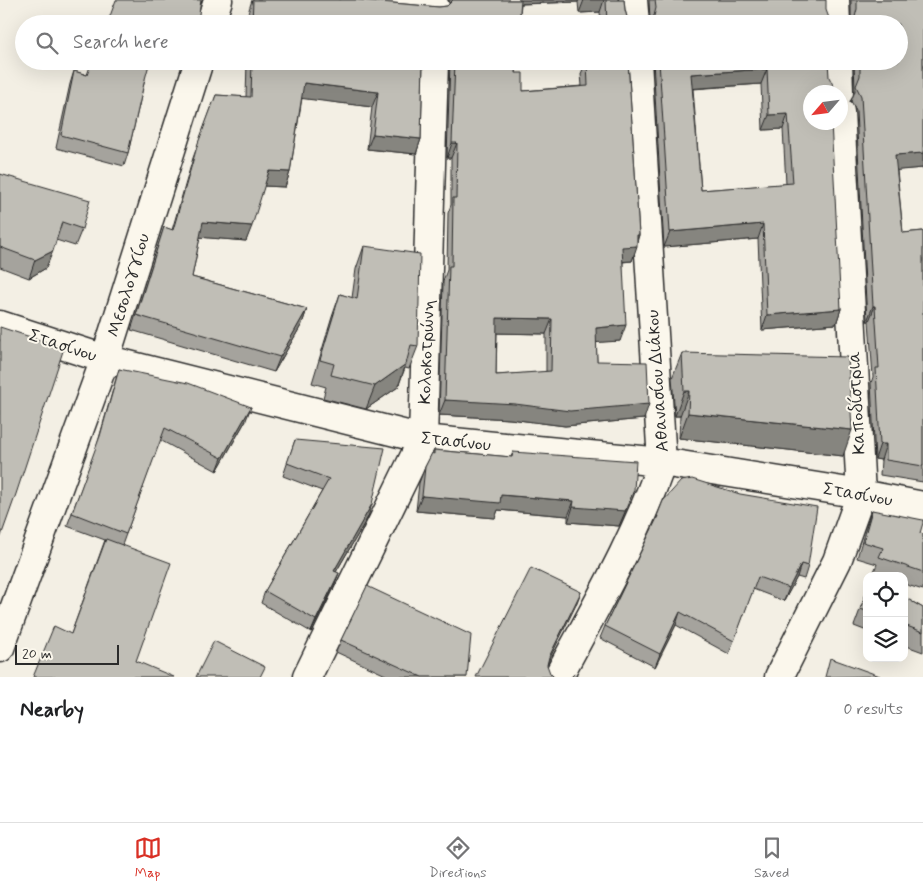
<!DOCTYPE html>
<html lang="en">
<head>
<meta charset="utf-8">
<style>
	:root { --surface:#fff; --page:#f2f2f2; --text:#202124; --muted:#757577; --line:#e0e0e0; --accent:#d93025 }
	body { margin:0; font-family:Mynerve,sans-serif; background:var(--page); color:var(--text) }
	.controls { position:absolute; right:15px; bottom:15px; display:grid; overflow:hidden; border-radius:10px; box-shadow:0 5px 20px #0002 }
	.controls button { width:45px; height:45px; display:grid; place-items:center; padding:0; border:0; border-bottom:1px solid var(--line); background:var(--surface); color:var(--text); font:25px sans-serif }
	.compass { position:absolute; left:803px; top:85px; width:45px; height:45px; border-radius:50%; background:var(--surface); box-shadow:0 5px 20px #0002; rotate:242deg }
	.scale { position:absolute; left:15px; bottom:12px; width:104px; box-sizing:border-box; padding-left:5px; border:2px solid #2b2b2b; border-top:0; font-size:14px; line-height:18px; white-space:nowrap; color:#2b2b2b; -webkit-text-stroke:4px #fbf7ec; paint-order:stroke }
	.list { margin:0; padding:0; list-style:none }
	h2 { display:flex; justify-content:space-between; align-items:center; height:65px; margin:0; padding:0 20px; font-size:21px }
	h2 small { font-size:16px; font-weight:400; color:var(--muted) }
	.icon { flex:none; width:28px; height:28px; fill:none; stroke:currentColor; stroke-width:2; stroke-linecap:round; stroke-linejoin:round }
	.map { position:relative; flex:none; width:923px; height:677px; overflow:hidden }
	.search { position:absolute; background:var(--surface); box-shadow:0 5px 20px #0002; left:15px; right:15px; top:15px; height:55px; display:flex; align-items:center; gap:12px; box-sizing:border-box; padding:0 18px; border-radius:28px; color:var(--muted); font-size:19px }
	.sheet { height:145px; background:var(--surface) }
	nav { display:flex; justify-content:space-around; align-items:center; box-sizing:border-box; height:70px; border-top:1px solid var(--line); background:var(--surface); font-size:14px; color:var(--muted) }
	nav a { display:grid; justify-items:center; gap:2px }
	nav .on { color:var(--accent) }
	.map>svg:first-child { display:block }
</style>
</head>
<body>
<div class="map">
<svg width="923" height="677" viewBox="0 0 923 677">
	<rect width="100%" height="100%" fill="#f3efe4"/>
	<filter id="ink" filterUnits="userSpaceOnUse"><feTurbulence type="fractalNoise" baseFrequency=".02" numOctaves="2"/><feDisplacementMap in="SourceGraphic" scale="10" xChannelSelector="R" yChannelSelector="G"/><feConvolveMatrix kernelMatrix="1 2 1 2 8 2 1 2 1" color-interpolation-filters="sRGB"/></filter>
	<g filter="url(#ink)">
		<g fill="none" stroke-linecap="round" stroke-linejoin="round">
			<defs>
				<path id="street" d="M355,0L435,7
					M633,0L635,24
					M835,0L836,24
					M210,24L218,0
					M838,61L839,92
					M0,325L105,359L423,439L662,462L861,494L923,506
					M0,648L105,359L199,61
					M307,677L423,439L434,61
					M558,677C596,606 636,538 662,462L637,61
					M779,677L837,561L861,494L840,112"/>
			</defs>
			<use href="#street" stroke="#2b2b2b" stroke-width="31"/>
			<use href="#street" stroke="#fbf7ec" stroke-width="28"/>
		</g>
		<path fill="#a5a39d" stroke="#2b2b2b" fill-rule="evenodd" d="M252,0H358L439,7L447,6L450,4L449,0H624L625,10L627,17L633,23L638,24H601L600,12L579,13L578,2L521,4L519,24H247L248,13Z
			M649,0H826L649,22L650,20Z
			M851,0H923V168L897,170L903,233L923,231V482L880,475L881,460L875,459L871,383L873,377L869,321H867L856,111L851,101L855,91L854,61H899L849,22L851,20Z
			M163,61H183L181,67Z
			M247,61H423L421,139L416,154L367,149L372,107L302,98L290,172L285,187L264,186L246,241L200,237L192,277L307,309L302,324L274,372L131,330L164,227L172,230L193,158L216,95L246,97Z
			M450,61H517L516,73L523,91L582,86L581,74L586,61H628L639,235L632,261L623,262L620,341L596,342L597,361L644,419L565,426L510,419L439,415L443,281L447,270L448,213L451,205V158H447ZM497,333L546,334V372L496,375Z
			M653,61H828L810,92L841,309L836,324L762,330L758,239L664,247ZM761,84L763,130L783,129L786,184L701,190L693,89Z
			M74,71L87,75L145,79L128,153L124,166L56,148L70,84Z
			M0,174L82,229L75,246L56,240L46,268L29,278L0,267Z
			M364,246L418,346L409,369L405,368L398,387L366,409L323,398L326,387L312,383L332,317L340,294L352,298L356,269Z
			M682,353L843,456L679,438L680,416H675L672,378Z
			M119,369L246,420L217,471L160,440L122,545L71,634L105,540L67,526L96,449L115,382Z
			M295,440L368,517L336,572L334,586L311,632L261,603L265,591L322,491L283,476Z
			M434,450L511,457L513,452L628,505L619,526L568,522V516L498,510L495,518L416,511L419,483L425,467Z
			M872,510L923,534V590L904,584V576H880L873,574L877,564L857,558L866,527Z
			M657,516L808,566L804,579L797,577L784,601L753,589L729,654L676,625L655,667L600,638L605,626L653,527Z
			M867,591V631L854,626Z
			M904,597L923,608V652L904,645Z
			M341,640L467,677H390L336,652Z"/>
		<path fill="#86857f" stroke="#2b2b2b" d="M518,0H579L578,2L516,4Z
			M584,0H604L600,12L579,13Z
			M767,69L761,84L686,89L691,74Z
			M304,83L378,92L372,107L298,98Z
			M788,114L783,129L763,130L769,115Z
			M373,134L421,139L416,154L367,149Z
			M452,143H457L451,158H447Z
			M923,153V168L890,171L895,155Z
			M269,171L290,172L285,187L264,186Z
			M203,222L252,226L246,241L197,237Z
			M763,224L758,239L664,247L670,232Z
			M637,235H639L634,246H637L632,261L617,262L622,247Z
			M53,251L46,268L29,278L35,260Z
			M873,306H875L869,321H867Z
			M307,309L302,324L274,372L280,357Z
			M841,309L836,324L762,330L767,315Z
			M497,318L552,319L546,334L491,333Z
			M626,325L620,341L590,343L596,328Z
			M406,364L398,387L366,409L375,386Z
			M684,391H689L680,416H675Z
			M445,400L649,404L644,419L565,426L510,419L439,415Z
			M251,407L246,420L217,471L222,458Z
			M688,413L852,430L843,456L679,438Z
			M880,444H886L881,460L875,459Z
			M634,490L628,505L619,526L568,522L573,507Z
			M501,495L574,501L568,516L498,510L495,518L416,511L422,496Z
			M372,504L368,517L329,584L334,571Z
			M801,564L797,577L784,601L789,588Z
			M339,573L334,586L311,632L316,620Z
			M581,592L576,605L544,670L549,657Z
			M680,612L676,625L655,667L660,654Z"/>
		<path fill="#c0beb6" stroke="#2b2b2b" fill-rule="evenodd" d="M116,0H201L199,14L202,21L201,24H107Z
			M253,0H358L439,7L447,6L453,0H521L519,24H252Z
			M606,0H624L625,10L627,17L633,23L638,24H607Z
			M655,0H826V10L829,18L835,23L839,24H644L649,22L654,16L656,8Z
			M857,0H923V153L895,155L903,233L923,231V466L886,460V444H880L876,368H879L875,306H873L861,96L856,86L860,76V61H899V24H845L849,22L855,17L857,9Z
			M92,61H150L145,79L128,153L61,135L74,71L87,75Z
			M252,61H423L421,139L373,134L378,92L304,83L290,172L269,171L252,226L203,222L192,277L307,309L280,357L136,315L164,227L173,230L198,143L216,95L251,97Z
			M455,61H517L516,73H523V91L588,86L587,61H628L639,235H637V246L622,247L626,325L596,328L597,361L647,362L649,404L570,411L515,404L445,400L449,266H452L453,198H456L457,143H452ZM497,318L552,319L551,371L496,375Z
			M659,61H828L829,77L834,87L832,92H810V122H831L841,309L767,315L763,224L670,232ZM767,69L769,115L788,114L793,183L701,190L691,74Z
			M0,174L90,200L82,229L62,222L53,251L35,260L0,247Z
			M364,246L420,254L418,346L411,345L406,364L375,386L331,375L334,364L320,360L340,294L357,299Z
			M0,327L64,348L16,494L0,539Z
			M682,353L848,357L852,430L688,413L689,391H684Z
			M119,369L188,383L251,407L222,458L165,428L126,534L72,513L100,436Z
			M295,440L385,448L372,504L334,571L339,573L316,620L265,591L329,479L287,463Z
			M434,450L512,457L513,452L636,461L634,490L625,511L573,507L574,501L501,495L500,503L422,496L425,467L432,453L434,454Z
			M692,479L740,494L817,507L808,566L801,564L789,588L758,577L734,641L680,612L660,654L605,626L658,516H657L663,501L681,481Z
			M872,510L923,520V523L920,533L923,534V572L879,557L883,548L863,542Z
			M106,539L171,563L136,661L174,677H33L54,626L71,634Z
			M531,568L581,592L549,657L547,665L550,673L554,677H476Z
			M367,586L471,635L467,677H422L341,640Z
			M867,591V611L860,609Z
			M904,597L923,608V632L904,625Z
			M214,641L265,667L260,677H196Z
			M830,658L880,676L825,677Z
			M574,674L579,677H571Z"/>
	</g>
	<g text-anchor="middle" stroke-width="4" stroke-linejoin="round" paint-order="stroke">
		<g font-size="18" fill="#2b2b2b" stroke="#fbf7ec">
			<text transform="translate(128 285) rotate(-73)" y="6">Μεσολογγίου</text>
			<text transform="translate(63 345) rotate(18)" y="6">Στασίνου</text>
			<text transform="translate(426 352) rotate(-88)" y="6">Κολοκοτρώνη</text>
			<text transform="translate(657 381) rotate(-94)" y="6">Αθανασίου Διάκου</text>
			<text transform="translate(856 403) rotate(-93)" y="6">Καποδίστρια</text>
			<text transform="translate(456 441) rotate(6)" y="6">Στασίνου</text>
			<text transform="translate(858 494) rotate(10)" y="6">Στασίνου</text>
		</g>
	</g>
</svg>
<div class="controls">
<button><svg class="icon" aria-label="locate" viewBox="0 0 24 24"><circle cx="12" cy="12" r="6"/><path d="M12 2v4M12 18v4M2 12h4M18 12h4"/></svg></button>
<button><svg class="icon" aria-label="layers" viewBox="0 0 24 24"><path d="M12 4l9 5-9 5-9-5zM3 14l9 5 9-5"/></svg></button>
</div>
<svg class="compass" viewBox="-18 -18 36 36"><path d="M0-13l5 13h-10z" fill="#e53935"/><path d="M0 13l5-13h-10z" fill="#757577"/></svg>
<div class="scale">20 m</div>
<div class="search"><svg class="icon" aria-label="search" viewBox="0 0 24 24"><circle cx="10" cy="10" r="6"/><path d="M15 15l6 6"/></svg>Search here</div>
</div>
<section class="sheet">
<h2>Nearby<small>0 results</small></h2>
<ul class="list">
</ul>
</section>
<nav>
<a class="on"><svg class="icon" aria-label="map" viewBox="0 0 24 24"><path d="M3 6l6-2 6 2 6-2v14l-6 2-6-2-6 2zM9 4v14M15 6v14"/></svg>Map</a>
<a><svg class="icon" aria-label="directions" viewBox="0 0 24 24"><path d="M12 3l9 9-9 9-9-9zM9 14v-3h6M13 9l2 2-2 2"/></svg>Directions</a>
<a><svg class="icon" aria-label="saved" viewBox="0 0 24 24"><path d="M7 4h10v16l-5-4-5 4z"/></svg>Saved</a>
</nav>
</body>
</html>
